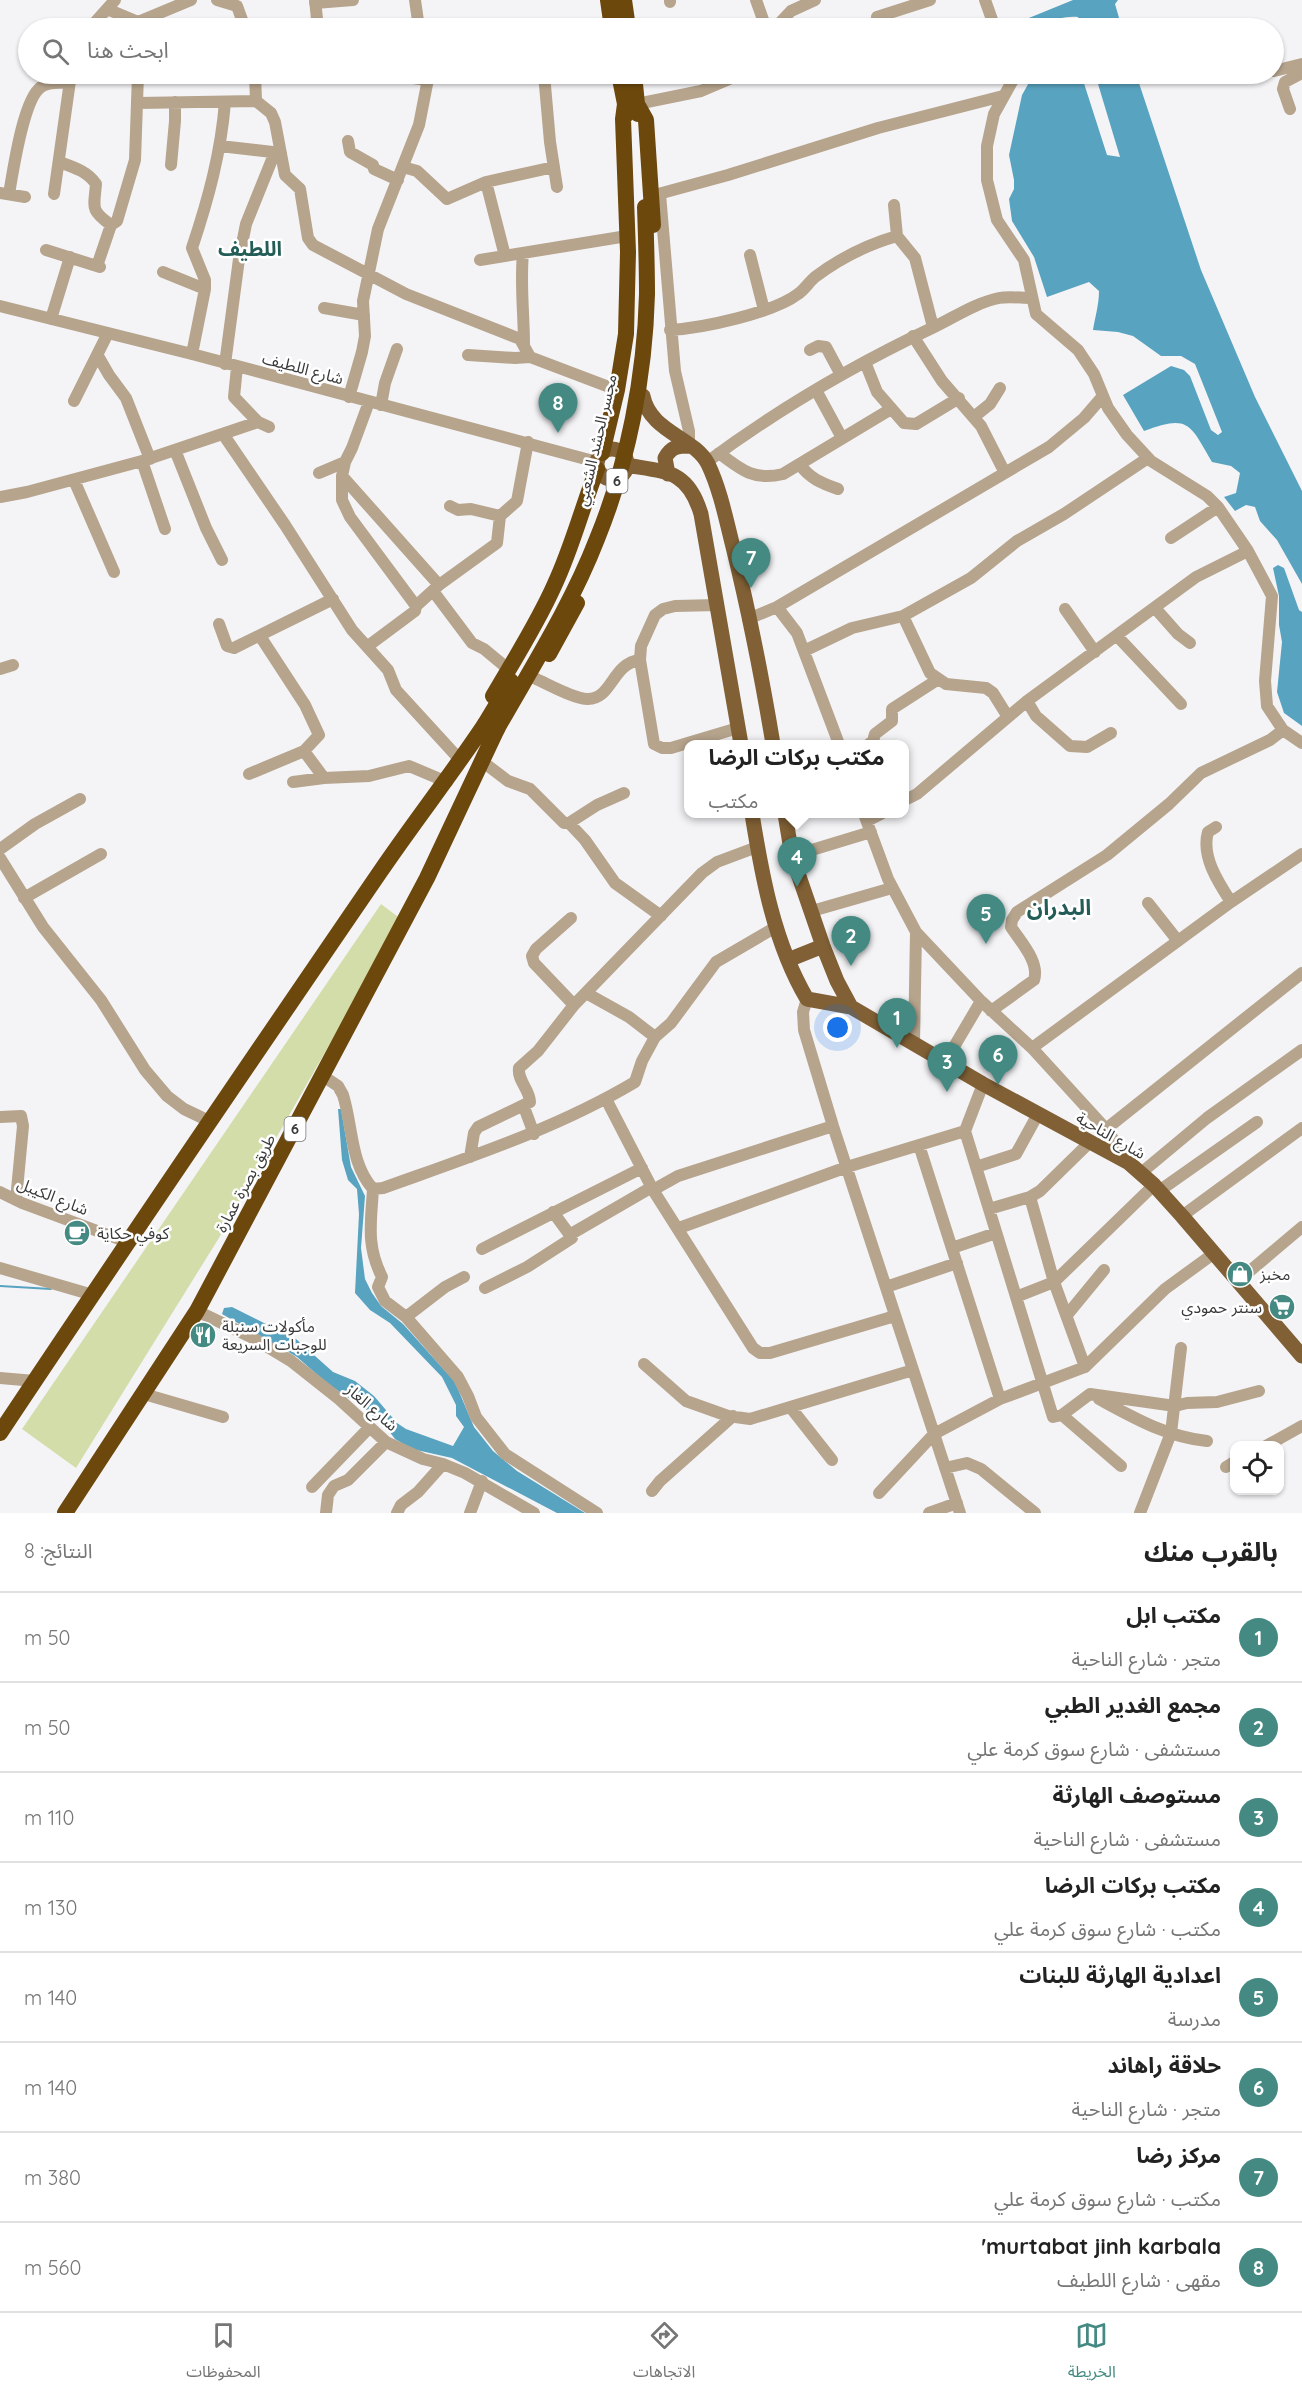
<!DOCTYPE html>
<html lang="ar">
<head>
<meta charset="utf-8">
<style>
	:root { --surface:#fff; --page:#f2f2f2; --text:#222; --muted:#767676; --line:#e0e0e0; --accent:#448a82 }
	body { margin:0; font-family:Quicksand,"Noto Sans Arabic",sans-serif; background:var(--page); color:var(--text); direction:rtl }
	.controls { position:absolute; right:18px; bottom:18px; display:grid; overflow:hidden; border-radius:12px; box-shadow:0 2px 4px #0004 }
	.controls button { width:54px; height:54px; display:grid; place-items:center; padding:0; border:0; border-bottom:2px solid var(--line); background:var(--surface); color:var(--text); font:30px sans-serif }
	.you { position:absolute; left:838px; top:1028px; width:21px; height:21px; margin:-15px; border:4px solid #fff; border-radius:50%; background:#1a73e8; box-shadow:0 0 0 9px #1a73e833 }
	.badge { display:grid; place-items:center; width:39px; height:39px; border-radius:50%; background:var(--accent); color:#fff; font-size:20px; font-weight:700 }
	.pin { position:absolute; translate:-50% -50px; filter:drop-shadow(0 2px 3px #0008) }
	.pin::after { content:''; position:absolute; top:32px; width:21px; height:18px; background:inherit; clip-path:polygon(0 0,100% 0,50% 100%) }
	.popup { position:absolute; left:684px; top:740px; width:225px; height:78px; box-sizing:border-box; display:grid; place-content:center; border-radius:12px; background:var(--surface); filter:drop-shadow(0 2px 4px #0005); font-size:20px; white-space:nowrap; color:var(--muted) }
	.popup b { font-size:22px; color:var(--text) }
	.popup::after { content:''; position:absolute; left:50%; top:100%; margin-left:-12px; border:12px solid transparent; border-top-color:var(--surface) }
	.list { margin:0; padding:0; list-style:none }
	h2 { display:flex; justify-content:space-between; align-items:center; height:78px; margin:0; padding:0 24px; font-size:26px }
	h2 small { font-size:20px; font-weight:400; color:var(--muted) }
	.list li { display:grid; grid-template-columns:39px 1fr auto; gap:18px; align-items:center; box-sizing:border-box; height:90px; padding:0 24px; border-top:2px solid var(--line) }
	.list b { display:block; font-size:22px; white-space:nowrap }
	.list p { margin:0; font-size:20px; white-space:nowrap; color:var(--muted) }
	.list em { font-size:20px; font-style:normal; color:var(--muted) }
	.icon { flex:none; width:33px; height:33px; fill:none; stroke:currentColor; stroke-width:2; stroke-linecap:round; stroke-linejoin:round }
	.map { position:relative; flex:none; width:1302px; height:1513px; overflow:hidden; direction:ltr }
	.search { position:absolute; background:var(--surface); box-shadow:0 2px 4px #0004; left:18px; right:18px; top:18px; height:66px; display:flex; align-items:center; gap:15px; box-sizing:border-box; padding:0 21px; border-radius:33px; color:var(--muted); font-size:22px }
	.sheet { height:798px; background:var(--surface) }
	nav { display:flex; justify-content:space-around; align-items:center; box-sizing:border-box; height:84px; border-top:2px solid var(--line); background:var(--surface); font-size:16px; color:var(--muted) }
	nav a { display:grid; justify-items:center; gap:3px }
	nav .on { color:var(--accent) }
	.map>svg:first-child { display:block }
</style>
</head>
<body>
<div class="map">
<svg width="1302" height="1513" viewBox="0 0 1302 1513">
	<rect width="100%" height="100%" fill="#f4f4f7"/>
	<path fill="#d3dda9" d="M381,904L401,919L222,1233L76,1468L22,1429Z"/>
	<path fill="#58a3c0" d="M1073,0H1118L1115,4L1122,28H1082L1078,17C1055,15 1035,29 1012,28V25Z
		M1030,74H1081L1107,155L1120,157L1095,74H1136L1201,270L1255,397L1302,491V584L1277,540L1260,521L1255,507L1246,505L1235,511L1224,497L1236,493L1240,473L1231,466L1212,462C1190,424 1189,414 1144,431L1123,395L1171,366L1184,370L1190,376L1211,430L1218,435L1222,432L1195,364L1181,356H1161L1133,336L1118,332L1093,330C1095,317 1099,305 1099,291L1089,282L1047,297L1034,257L1012,221L1009,199L1014,189V180L1009,155L1022,95L1031,79Z
		M1278,565L1284,568L1299,610L1302,612V726L1284,713L1277,692L1282,642L1279,625V596L1273,568Z
		M338,1109H341L351,1167L365,1196L361,1248L365,1279L372,1293L381,1306L403,1324L455,1382L474,1427L493,1451L517,1471L585,1513H557L452,1458L412,1449L395,1439L386,1427L365,1409L328,1384L297,1357L222,1314L224,1308L232,1307L296,1339L333,1372L355,1381L374,1396L397,1423L406,1429L453,1446L464,1427L456,1416V1405L442,1377L390,1323L370,1310L355,1293L359,1214L357,1189L348,1180L342,1160Z"/>
	<g fill="none" stroke-linecap="round" stroke-linejoin="round">
		<path stroke="#58a3c0" stroke-width="2" d="M0,1286L51,1289"/>
		<path stroke="#b6a48d" stroke-width="12" d="M217,0L237,6L245,28
			M315,0L318,28
			M415,0L419,28
			M670,0V2
			M756,0L766,28
			M985,0L995,28
			M315,3L353,0
			M107,9L138,22L191,0
			M877,17L930,0
			M90,28L115,0
			M775,28L791,11L815,0
			M1274,71L1302,64
			M255,74L256,101
			M386,74L427,80
			M544,74L550,142L557,187
			M1011,74L1013,80L994,114L987,146V180L997,220L1024,260L1036,314L1078,350L1094,374L1108,408L1127,435L1151,461L1207,496L1218,507L1248,551L1272,596L1265,681L1267,706L1283,730L1302,743
			M138,103L256,101L271,113L275,122L285,175L300,189L308,238L313,245L406,294L520,339L530,357L617,390
			M637,104L701,91L741,74
			M1290,109L1283,89L1285,82L1302,73
			M348,141L350,152L373,165L374,169L398,180
			M220,146L281,153
			M59,162C73,167 87,171 96,184C94,208 90,210 111,225
			M171,165L175,121V102
			M403,167L417,171L447,199L486,182L554,167
			M486,182L505,256
			M0,193L25,197
			M9,194C13,172 23,99 41,87C49,81 61,83 69,83
			M54,194L71,74
			M660,194L675,371L689,431V446
			M651,196L728,175L878,128L1003,96
			M894,205L897,236L915,258L933,327
			M46,250L100,267
			M523,253C520,284 524,314 524,345
			M750,255L764,310
			M480,260L627,236
			M97,266L111,225L117,221L135,160L138,74
			M163,272L205,289
			M0,306L192,354L597,462
			M324,308L364,315
			M51,319L70,257
			M670,330C703,328 773,313 798,294C805,289 809,282 815,277C839,259 869,244 897,236
			M913,336L942,381L981,426L1005,473
			M810,350L818,346L826,347L841,375
			M192,354L205,289V280L192,248C208,200 221,153 225,102
			M468,355L515,358L530,357
			M98,356L109,375L126,398L150,459
			M865,362L877,392L904,423L916,424L959,398
			M225,364L239,259L246,224L275,152
			M237,367L234,397L258,422L269,427
			M816,390L842,438
			M349,397L362,352L365,336L363,301L378,229L419,125L429,74
			M74,401L108,333
			M369,402L352,448L345,462L342,476V500L350,517L416,606
			M381,405L385,383L397,349
			M975,416L990,404L1000,388
			M223,434L285,525L352,630L388,670L396,690L461,761
			M175,450L206,528L222,560
			M719,453C741,470 754,481 783,474L891,409
			M142,461L165,529
			M707,462C777,410 854,365 932,328C955,317 975,303 999,298C1009,296 1021,298 1031,298
			M800,465C811,479 821,483 838,489
			M319,473L345,462
			M342,476L439,585
			M74,480L114,572
			M0,497L27,492L142,461L258,422
			M450,506L458,510L471,509L500,516
			M1171,538L1218,507
			M433,591L472,643L484,649L508,669
			M717,605L675,606L663,609L655,615L641,646L640,660L654,744L662,748H671L738,728
			M777,607L797,633L839,744
			M1155,608L1178,634L1190,643
			M1065,609L1095,652
			M903,616L930,673L946,684L986,688L993,693L1008,717
			M748,619L777,607L1049,447L1084,418L1103,396
			M219,624L227,646L234,648L333,599
			M1117,636L1181,704
			M368,646L415,611L416,606L439,585L497,543L500,516L517,501L528,442
			M804,651L852,628L903,616L971,578L1017,541L1064,514L1148,458
			M0,669L13,665
			M534,678C548,684 572,698 587,699C612,700 612,663 640,660
			M1027,701L1036,716L1070,746L1087,747L1111,733
			M869,744L873,741L875,734L892,721V709L937,680
			M304,751L324,778
			M483,762L508,781L530,789L564,823H569L597,805L624,793
			M249,774L304,751L319,735L305,705L260,636
			M293,782L324,778L369,776L409,766L447,782
			M905,800L917,794L1027,701L1196,577L1248,551
			M864,814L888,879L916,932L981,1001L1032,1048L1106,1129L1129,1162
			M867,821L881,814
			M569,823L585,840L615,883L661,916
			M1216,827L1208,832C1201,856 1218,882 1231,902
			M0,849L35,824L80,799
			M792,856L871,832
			M0,858L43,927L101,1000L145,1070L167,1096L184,1109L209,1121
			M24,898L101,854
			M1148,903L1178,941
			M812,911L892,888
			M571,918L536,949L532,956L534,963L574,1005
			M586,993L629,1017L655,1037
			M807,999L803,1012L804,1030L833,1126L960,1513
			M991,1011L1034,980C1040,962 1020,941 1011,927L1012,920L1017,912L1107,855L1169,804L1201,773L1270,740L1283,730
			M914,1044L916,932
			M1032,1048L1231,902L1302,854
			M945,1062L981,1001
			M323,1076L338,1086L343,1095C353,1127 350,1163 373,1189C371,1223 366,1245 382,1277L378,1287L385,1301L406,1317L458,1377L468,1396L476,1417L505,1454L597,1513
			M606,1099L653,1190L753,1348L760,1353H770L895,1316
			M524,1107L534,1134
			M0,1117L21,1116L23,1126L16,1200
			M1106,1129L1302,973
			M965,1131L1053,1417L1062,1415L1090,1394L1175,1406L1187,1403L1217,1402L1259,1391
			M919,1145L1000,1399
			M470,1157L474,1133L478,1127L530,1102C530,1090 517,1080 519,1068L538,1051L574,1005L702,873L717,862L757,847
			M976,1167L1016,1154L1038,1114
			M1141,1173L1207,1118L1302,1050
			M373,1189L383,1188C469,1157 556,1129 635,1082L642,1061L655,1037L671,1023L716,962L776,927
			M653,1190L678,1176L833,1126
			M1159,1191L1257,1122
			M0,1192L22,1203L127,1242
			M989,1209L1030,1197
			M1182,1216L1302,1128
			M679,1228L847,1167L965,1131L983,1084
			M571,1234L652,1187
			M952,1248L996,1233
			M482,1249L642,1168
			M0,1268L93,1295
			M1238,1281L1302,1227
			M886,1287L957,1263
			M485,1288L527,1267L572,1238L553,1212
			M1016,1297L1054,1282L1154,1185
			M197,1311L251,1337L291,1361L339,1399L386,1442L423,1459L443,1464L465,1473L534,1513
			M1067,1315L1104,1270
			M406,1317L445,1287L464,1277
			M644,1364L686,1401L728,1416L750,1419L913,1370
			M1085,1367L1054,1282L1030,1197L1040,1191L1090,1142
			M0,1378L35,1381
			M144,1394L223,1417
			M1099,1399C1134,1418 1167,1437 1207,1441
			M791,1408L832,1460
			M1062,1415L1121,1466
			M1266,1446L1302,1426
			M1226,1467L1234,1462
			M945,1468L967,1463L981,1469L1035,1513
			M312,1487L370,1427
			M652,1491L660,1481L733,1416
			M879,1493L934,1434L1000,1399L1085,1367L1165,1289L1213,1254
			M326,1513L328,1495L334,1486L348,1480L386,1442
			M397,1513L401,1505L418,1492L443,1464
			M470,1513L482,1481
			M929,1513L957,1503
			M1140,1513L1171,1433L1181,1348"/>
		<path stroke="#816035" stroke-width="15" d="M643,396C650,432 694,437 708,464C720,489 726,519 733,547C749,612 762,678 773,744
			M597 464a15 15 0 1 1 30 0a15 15 0 1 1-30 0Z
			M626,465C667,472 688,470 701,514L741,744
			M668,474L665,458C671,447 677,446 689,446
			M752,814C762,876 774,943 807,999L851,1007
			M785,814L792,856L823,946L837,981L851,1007L983,1084L1129,1163L1154,1185L1182,1216L1302,1356
			M788,960L823,946"/>
		<path stroke="#6d480d" stroke-width="16" d="M608,0L612,28
			M624,0L628,28
			M619,74L627,114
			M634,74L638,114
			M637,104L646,120L653,225
			M602,453L617,390L626,334L628,252L623,119L625,104
			M549,654L577,603
			M493,696C514,660 537,624 554,586C572,548 582,508 597,469
			M0,1433C125,1245 252,1059 380,872C414,822 451,775 485,724
			M65,1513L197,1311L427,878L497,729"/>
		<path stroke="#6d480d" stroke-width="16" d="M485,724L511,681
			M497,729C532,667 571,606 597,539C628,463 645,376 647,294C647,265 646,236 645,207"/>
	</g>
	<defs>
		<symbol id="cafe-disc" viewBox="-11 -11 22 22"><circle r="9.5" fill="#448a82" stroke="#fff"/><path d="M-5.5-4.5H6V0H3Q3 3.5 0 3.5H-2.5Q-5.5 3.5-5.5 0ZM3-3.2v2h1.7v-2ZM-6 4.5H4V6H-6Z" fill="#fff"/></symbol>
		<symbol id="shop-disc" viewBox="-11 -11 22 22"><circle r="9.5" fill="#448a82" stroke="#fff"/><path d="M-5-2.5h2.3a2.7 3.5 0 0 1 5.4 0H5L5.5 6h-11ZM-1.5-2.5h3a1.5 2.3 0 0 0-3 0Z" fill="#fff"/></symbol>
		<symbol id="supermarket-disc" viewBox="-11 -11 22 22"><circle r="9.5" fill="#448a82" stroke="#fff"/><path d="M-6-5.5h2.5l.6 2H6L4.5 2H-2.5L-4.4-4H-6ZM-1.5 3.2a1.3 1.3 0 1 0 .1 0ZM3 3.2a1.3 1.3 0 1 0 .1 0Z" fill="#fff"/></symbol>
		<symbol id="restaurant-disc" viewBox="-11 -11 22 22"><circle r="9.5" fill="#448a82" stroke="#fff"/><path d="M-5-6h1v4h1v-4h1v4h1v-4h1v5L-1.5 .5V6h-2V.5L-5-1ZM5-6V6H3V1.5H1.5Q1.5-4 5-6Z" fill="#fff"/></symbol>
	</defs>
	<g fill-rule="evenodd">
		<use href="#cafe-disc" x="62" y="1218" width="30" height="30"/>
		<use href="#shop-disc" x="1225" y="1259" width="30" height="30"/>
		<use href="#supermarket-disc" x="1267" y="1292" width="30" height="30"/>
		<use href="#restaurant-disc" x="188" y="1320" width="30" height="30"/>
	</g>
	<g text-anchor="middle" stroke-width="5" stroke-linejoin="round" paint-order="stroke">
		<g fill="#fff" stroke="#757576" stroke-width="1.5">
			<rect x="606.5" y="469" width="21" height="24" rx="4.5"/>
			<rect x="284.5" y="1117" width="21" height="24" rx="4.5"/>
		</g>
		<g font-size="15" font-weight="bold" fill="#3a3a3b">
			<text x="617" y="486">6</text>
			<text x="295" y="1134">6</text>
		</g>
		<g font-size="16" fill="#3a3a3b" stroke="#fff">
			<text transform="translate(303 368) rotate(15)" y="6">شارع اللطيف</text>
			<text transform="translate(596 440) rotate(-77)" y="6">مجسر الحشد الشعبي</text>
			<text transform="translate(1111 1135) rotate(30)" y="6">شارع الناحية</text>
			<text transform="translate(245 1183) rotate(-62)" y="6">طريق بصرة عمارة</text>
			<text transform="translate(53 1196) rotate(22)" y="6">شارع الكيبل</text>
			<text transform="translate(372 1407) rotate(41)" y="6">شارع الغاز</text>
		</g>
		<g font-size="16" fill="#3a3a3b" stroke="#fff" text-anchor="start">
			<text x="97" y="1239">كوفي حكاية</text>
			<text x="1260" y="1280">مخبز</text>
			<text x="1262" y="1313" text-anchor="end">سنتر حمودي</text>
			<text x="222" y="1332">مأكولات سنبلة<tspan x="222" dy="18">للوجبات السريعة</tspan></text>
		</g>
		<g font-size="20" font-weight="bold" fill="#245d57" stroke="#fff">
			<text x="250" y="256">اللطيف</text>
		</g>
		<g font-size="22" font-weight="bold" fill="#245d57" stroke="#fff">
			<text x="1059" y="915">البدران</text>
		</g>
	</g>
</svg>
<div class="controls">
<button><svg class="icon" aria-label="locate" viewBox="0 0 24 24"><circle cx="12" cy="12" r="6"/><path d="M12 2v4M12 18v4M2 12h4M18 12h4"/></svg></button>
</div>
<div class="you"></div>
<div class="pin badge" style="left:897px;top:1048px">1</div>
<div class="pin badge" style="left:851px;top:966px">2</div>
<div class="pin badge" style="left:947px;top:1092px">3</div>
<div class="pin badge" style="left:797px;top:887px">4</div>
<div class="popup"><b>مكتب بركات الرضا</b>مكتب</div>
<div class="pin badge" style="left:986px;top:944px">5</div>
<div class="pin badge" style="left:998px;top:1085px">6</div>
<div class="pin badge" style="left:751px;top:588px">7</div>
<div class="pin badge" style="left:558px;top:433px">8</div>
<div class="search"><svg class="icon" aria-label="search" viewBox="0 0 24 24"><circle cx="10" cy="10" r="6"/><path d="M15 15l6 6"/></svg>ابحث هنا</div>
</div>
<section class="sheet">
<h2>بالقرب منك<small>النتائج: 8</small></h2>
<ul class="list">
<li><span class="badge">1</span><div><b>مكتب ابل</b><p>متجر · شارع الناحية</p></div><em>50 m</em></li>
<li><span class="badge">2</span><div><b>مجمع الغدير الطبي</b><p>مستشفى · شارع سوق كرمة علي</p></div><em>50 m</em></li>
<li><span class="badge">3</span><div><b>مستوصف الهارثة</b><p>مستشفى · شارع الناحية</p></div><em>110 m</em></li>
<li><span class="badge">4</span><div><b>مكتب بركات الرضا</b><p>مكتب · شارع سوق كرمة علي</p></div><em>130 m</em></li>
<li><span class="badge">5</span><div><b>اعدادية الهارثة للبنات</b><p>مدرسة</p></div><em>140 m</em></li>
<li><span class="badge">6</span><div><b>حلاقة راهاند</b><p>متجر · شارع الناحية</p></div><em>140 m</em></li>
<li><span class="badge">7</span><div><b>مركز رضا</b><p>مكتب · شارع سوق كرمة علي</p></div><em>380 m</em></li>
<li><span class="badge">8</span><div><b>murtabat jinh karbala'</b><p>مقهى · شارع اللطيف</p></div><em>560 m</em></li>
</ul>
</section>
<nav>
<a class="on"><svg class="icon" aria-label="map" viewBox="0 0 24 24"><path d="M3 6l6-2 6 2 6-2v14l-6 2-6-2-6 2zM9 4v14M15 6v14"/></svg>الخريطة</a>
<a><svg class="icon" aria-label="directions" viewBox="0 0 24 24"><path d="M12 3l9 9-9 9-9-9zM9 14v-3h6M13 9l2 2-2 2"/></svg>الاتجاهات</a>
<a><svg class="icon" aria-label="saved" viewBox="0 0 24 24"><path d="M7 4h10v16l-5-4-5 4z"/></svg>المحفوظات</a>
</nav>
</body>
</html>
